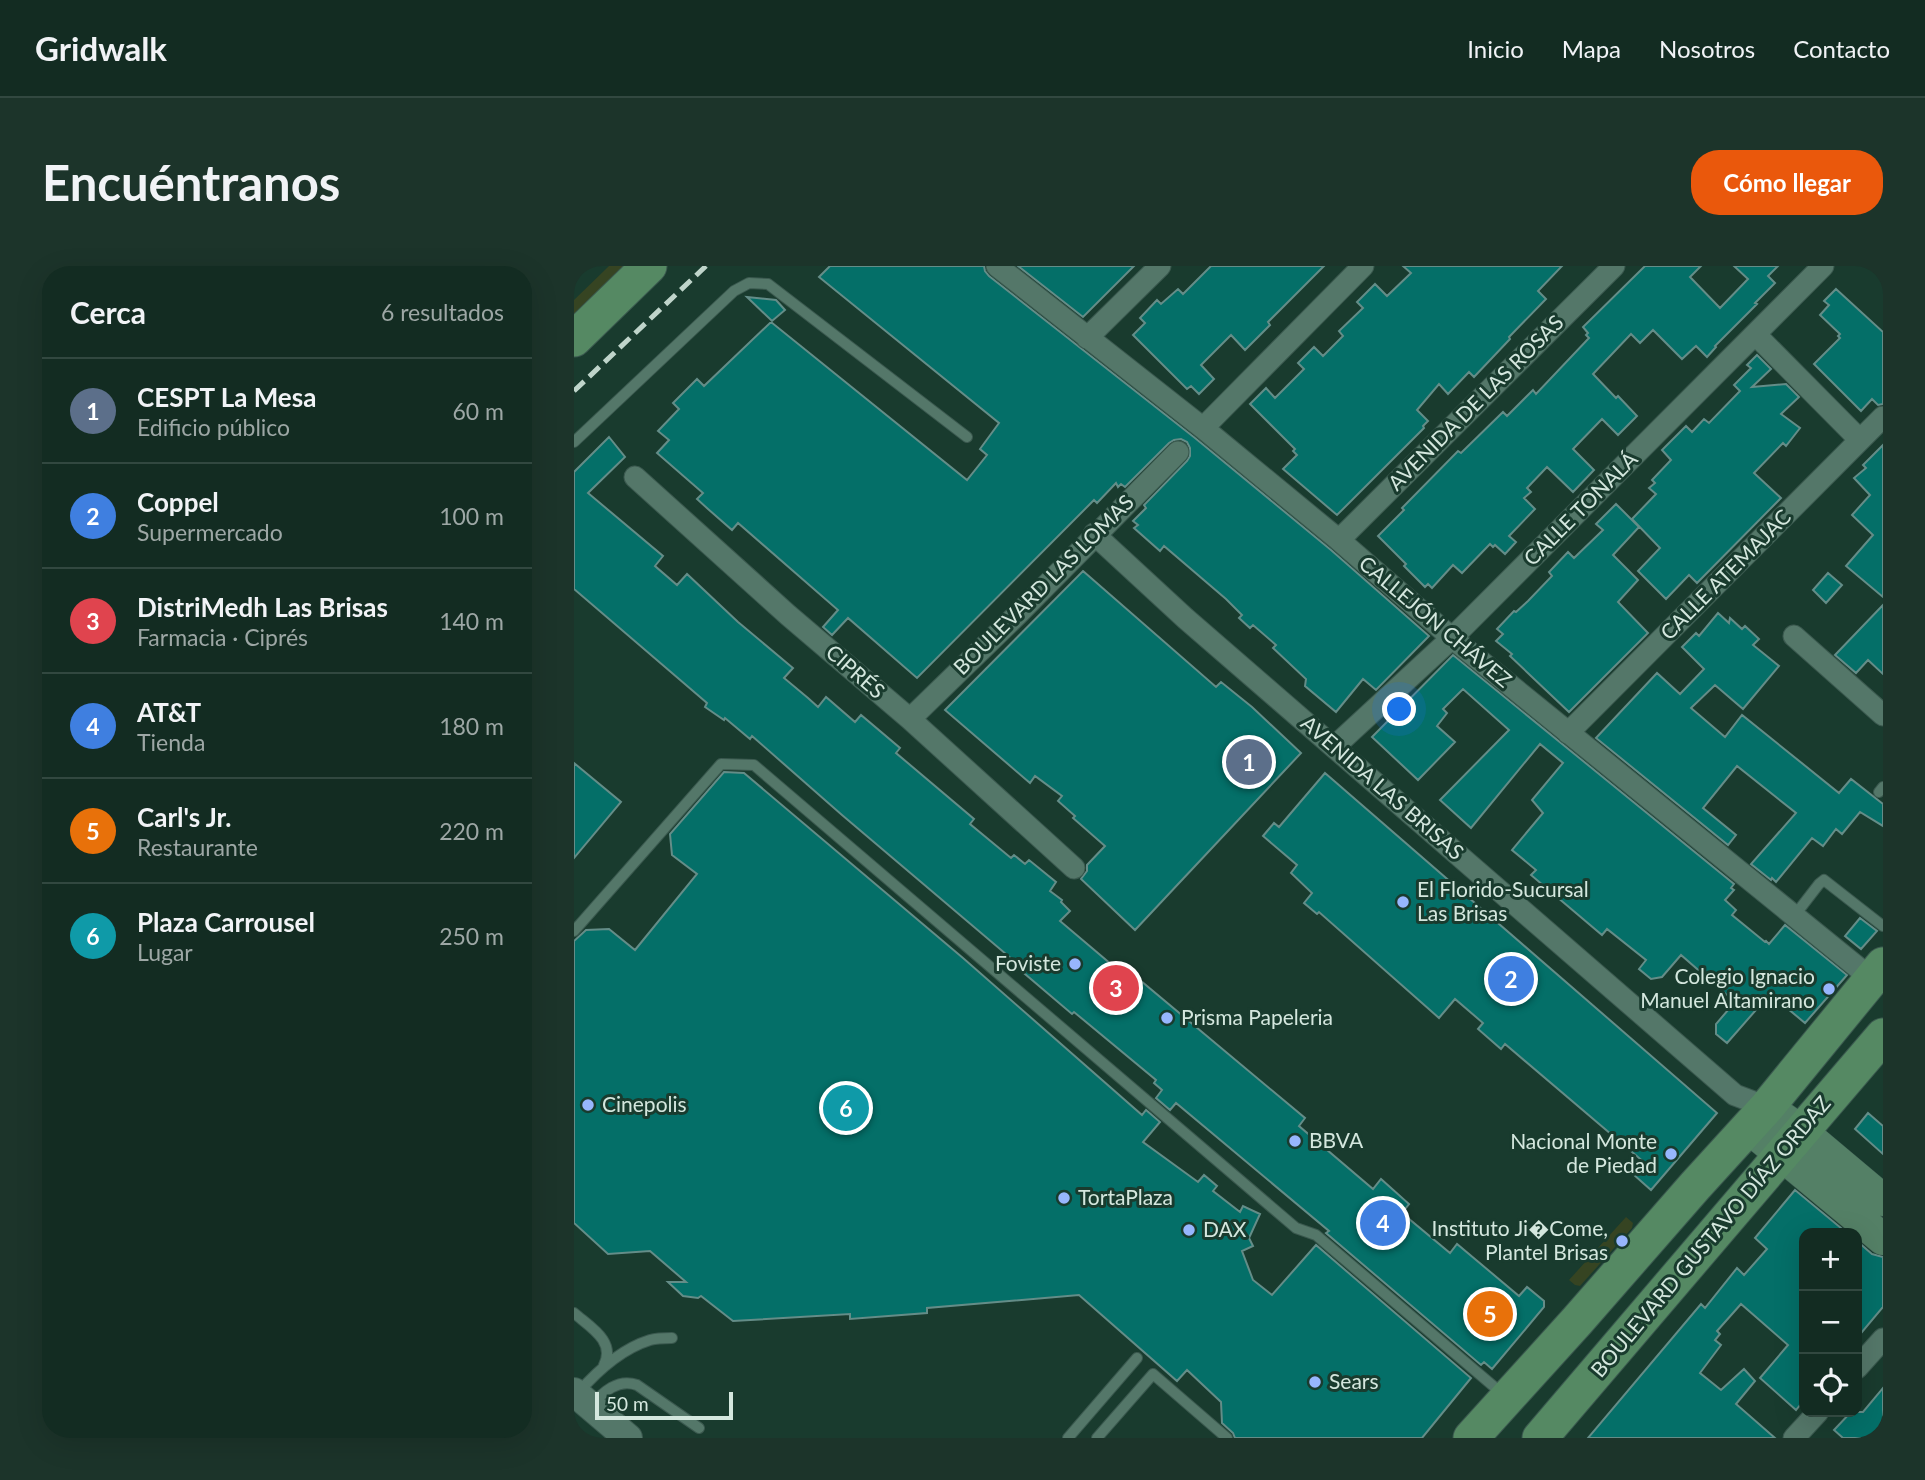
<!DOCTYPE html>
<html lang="es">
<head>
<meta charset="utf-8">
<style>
	:root { --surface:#132c22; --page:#1c342a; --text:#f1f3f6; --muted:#9da7a5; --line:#324840; --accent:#ea580c }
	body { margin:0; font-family:Lato,sans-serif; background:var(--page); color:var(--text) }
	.controls { position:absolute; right:21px; bottom:21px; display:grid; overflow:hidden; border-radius:14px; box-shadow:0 7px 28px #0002 }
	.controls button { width:63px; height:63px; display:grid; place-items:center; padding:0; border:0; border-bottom:2px solid var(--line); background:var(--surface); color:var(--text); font:35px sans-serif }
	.scale { position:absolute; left:21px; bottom:18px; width:138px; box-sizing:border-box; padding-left:7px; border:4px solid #d4e7de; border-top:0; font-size:19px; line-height:24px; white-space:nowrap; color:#d4e7de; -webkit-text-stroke:5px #193b2e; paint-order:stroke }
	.you { position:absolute; left:826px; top:444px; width:24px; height:24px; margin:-18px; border:5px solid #fff; border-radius:50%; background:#1a73e8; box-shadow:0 0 0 10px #1a73e833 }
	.badge { display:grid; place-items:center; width:46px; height:46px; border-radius:50%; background:var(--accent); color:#fff; font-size:23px; font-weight:700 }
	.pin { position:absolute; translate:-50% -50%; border:4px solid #fff; box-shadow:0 2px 7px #0006 }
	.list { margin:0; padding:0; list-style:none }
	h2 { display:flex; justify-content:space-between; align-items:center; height:91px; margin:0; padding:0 28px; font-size:30px }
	h2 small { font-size:23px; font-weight:400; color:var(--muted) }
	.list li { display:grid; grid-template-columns:46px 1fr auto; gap:21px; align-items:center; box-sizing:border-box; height:105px; padding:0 28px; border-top:2px solid var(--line) }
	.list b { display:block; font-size:26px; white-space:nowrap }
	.list p { margin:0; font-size:23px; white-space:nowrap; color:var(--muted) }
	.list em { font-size:23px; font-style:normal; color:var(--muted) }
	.icon { flex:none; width:38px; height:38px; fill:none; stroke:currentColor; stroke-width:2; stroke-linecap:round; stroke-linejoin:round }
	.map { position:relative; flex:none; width:1309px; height:1172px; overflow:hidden; border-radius:28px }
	header { display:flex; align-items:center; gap:42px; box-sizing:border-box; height:98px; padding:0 35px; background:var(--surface); border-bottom:2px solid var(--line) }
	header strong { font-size:33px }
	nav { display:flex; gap:38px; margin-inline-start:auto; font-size:24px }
	.intro { display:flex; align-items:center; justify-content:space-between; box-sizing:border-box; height:168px; padding:0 42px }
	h1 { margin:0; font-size:49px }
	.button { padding:18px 32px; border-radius:28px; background:var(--accent); color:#fff; font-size:24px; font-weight:700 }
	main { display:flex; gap:42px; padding:0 42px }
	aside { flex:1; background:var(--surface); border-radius:28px; box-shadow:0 7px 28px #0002 }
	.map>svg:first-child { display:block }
</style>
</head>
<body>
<header>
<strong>Gridwalk</strong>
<nav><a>Inicio</a><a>Mapa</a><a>Nosotros</a><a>Contacto</a></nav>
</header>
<div class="intro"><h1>Encuéntranos</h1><a class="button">Cómo llegar</a></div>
<main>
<aside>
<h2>Cerca<small>6 resultados</small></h2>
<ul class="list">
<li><span class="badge" style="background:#5c6f8a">1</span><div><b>CESPT La Mesa</b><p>Edificio público</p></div><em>60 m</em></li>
<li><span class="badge" style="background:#3f7fe0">2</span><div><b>Coppel</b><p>Supermercado</p></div><em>100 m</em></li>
<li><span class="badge" style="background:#e0444e">3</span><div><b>DistriMedh Las Brisas</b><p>Farmacia · Ciprés</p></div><em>140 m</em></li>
<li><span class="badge" style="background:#3f7fe0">4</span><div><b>AT&amp;T</b><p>Tienda</p></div><em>180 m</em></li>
<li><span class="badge" style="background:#e8710a">5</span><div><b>Carl's Jr.</b><p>Restaurante</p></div><em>220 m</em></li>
<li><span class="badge" style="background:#0f9aa8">6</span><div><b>Plaza Carrousel</b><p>Lugar</p></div><em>250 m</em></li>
</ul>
</aside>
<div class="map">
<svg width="1309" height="1172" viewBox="0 0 1309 1172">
	<rect width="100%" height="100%" fill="#193b2e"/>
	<path fill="#364422" d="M35,0H59L0,57V34Z
		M1052,951L1059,957L1058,962L1006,1020L1001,1019L995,1014Z"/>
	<path fill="#046f68" stroke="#648d88" stroke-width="2" d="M256,0H410L411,5L415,10L621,172L757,284L855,370L802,424L789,413L762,446L731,420L732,413L699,382L702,379L679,359L676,362L665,352L668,349L652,333L590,280L586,285L560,262L564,259L559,255L572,242L570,239L613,195L616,190V182L613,176L607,173L600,174L595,177L551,221L547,218L544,221L542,217L523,237L520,234L343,412L274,352L258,369L249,361L264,344L164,257L158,264L134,243L123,233L129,227L83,187L95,174L84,165L105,143L99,137L123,113L130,120L197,56L393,214L413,189L406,183L425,157L245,11Z
		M444,0H560L509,51Z
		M637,0H750L694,56L696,59L671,84L657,69L627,99L640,113L625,128L617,120L613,123L559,69L571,57L566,52L583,34L587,38L604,23L609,28Z
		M829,0H988L964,25L972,33L935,71L936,73L900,111L895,106L874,128L865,118L843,144L854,155L849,160L850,162L763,249L709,203L723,189L719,185L721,183L676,138L692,122L701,132L730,103L724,97L740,81L749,90L769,70L765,65L789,42L783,36L801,18L813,30L837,7Z
		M1071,0H1127L1116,11L1146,42L1174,13L1160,0H1204L1194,10L1201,17L1181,37L1183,38L1141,80L1142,81L1133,91L1122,80L1108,93L1079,64L1066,77L1057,68L1019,108L1042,132L1044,130L1063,150L1044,169L1028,153L999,183L1020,204L999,226L973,201L953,222L957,226L950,232L961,243L935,270L942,276L931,288L921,279L919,281L916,278L888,307L879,299L858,322L854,318L851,321L830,300L832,298L804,270L830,244L828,242L884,185L887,187L929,146L933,150L959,124L962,128L1015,72L1012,69L1014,67L1009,61Z
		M1262,23L1309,66V138L1304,139L1298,133L1287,145L1240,98L1266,72L1264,70L1266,68L1246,49L1255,39L1250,35Z
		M173,31L202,34L211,44L198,55Z
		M1183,89L1197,103L1178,121L1212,118L1225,131L1207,148L1226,162L1212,180L1209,177L1180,207L1207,232L1123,317L1115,309L1092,333L1064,305L1086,282L1058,253L1082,228L1075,222L1081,217L1078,214L1097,194L1088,184L1112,160L1118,166L1130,153L1135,157L1166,125L1160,119L1177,102L1173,99Z
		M35,171L51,191L14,227L89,290L81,300L103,319L113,308L164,356L219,402L210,412L234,432L244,441L252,431L281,456L287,449L326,482L322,487L400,553L396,558L437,592L440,589L451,598L455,594L482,616L476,625L488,634L487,636L496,645L486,655L557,715L561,710L731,852L725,860L799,923L807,913L835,938L828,947L876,987L883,978L945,1030L953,1021L970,1035V1041L918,1103L910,1096L907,1099L752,967L755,965L602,837L596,844L582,832L588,824L580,817L582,814L500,746L498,748L438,697L439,694L268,549L178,470L176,473L151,452L150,454L131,441L133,437L0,323V206Z
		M1309,179V331L1272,300L1299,269L1278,249L1296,229L1280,212L1292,202L1289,199Z
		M1042,238L1065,261L1039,289L1064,314L1044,336L1074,367L995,446L936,390L938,388L922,375L929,368L923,363L940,345L942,346L954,335L978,310L975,306L994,286L1000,292L1029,264L1022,258Z
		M509,305L642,421L647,416L678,441L727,487L561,664L507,613L513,605V599L531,580L499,552L501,550L484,535L488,530L461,510L456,517L371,444Z
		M1254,307L1268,319L1252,337L1239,324Z
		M1309,339V408L1294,394L1282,407L1261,389Z
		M1144,347L1155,357L1156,352L1168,363L1171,360L1185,373L1179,379L1205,400L1169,443L1141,419L1117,442L1151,471L1168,449L1265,527L1277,513L1309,538V560L1286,546L1268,568L1262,563L1249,580L1238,572L1202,616L1198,612L1197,614L1177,598L1222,547L1163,500L1129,542L1162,569L1154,579L1022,472L1083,407L1106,428L1130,403L1108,381L1122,367L1125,370Z
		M879,389L1160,618L1157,622L1160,624L1151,634L1162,644L1158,649L1191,676L1192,675L1195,678L1211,659L1273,709L1231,757L1196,728L1153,777L1142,768V758L1161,736L1107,689L1088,711L1077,713L1065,703L1072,694L1033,663L1028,669L957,609L962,604L938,584L969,547L958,534L989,497L966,478L897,562L866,534L935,464L889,423L869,443L873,447L863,460L881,476L844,514L798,471Z
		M0,497L47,536L0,592Z
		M150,506L170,507L389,692L568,849L572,844L586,856L569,876L624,916L630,909L643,920L639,925L666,946L669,940L686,948L675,972L679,980L668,985L679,1014L698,1029L742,979L897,1112L848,1172H661L659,1167L648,1157L647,1136L613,1104L603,1115L505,1029L353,1042V1047L276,1053V1048L159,1055L127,1030L124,1032L109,1030L94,1016H112L76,985L34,988L0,957V675L12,664L35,663L61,684L123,608L98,589L96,568Z
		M751,507L1143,847L1077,924L1060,909L1071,897L931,778L927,783L904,763L909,757L881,733L865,752L745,646L743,648L730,637L738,627L717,607L723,599L689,570L700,557L705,561Z
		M1286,652L1303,665L1287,683L1271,670Z
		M1294,847L1309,860V888L1281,863Z
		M1221,924L1273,967H1230V1134L1222,1144L1186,1112L1214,1079L1167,1038L1143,1065L1146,1068L1141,1074L1147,1079L1126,1107L1147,1124L1170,1103L1181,1115L1162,1138L1201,1172H1014L1127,1038L1131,1042L1163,1002L1170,1009L1193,983L1181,972Z
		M1283,975L1298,988L1309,991V1041L1283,1072Z
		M1309,1122V1168L1305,1172H1269L1260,1164L1277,1146H1289Z"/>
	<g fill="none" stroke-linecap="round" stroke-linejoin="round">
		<defs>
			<path id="service" d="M0,176L160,25L175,17L194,18L393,171
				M1305,526L1309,521
				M1221,649L1245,618L1250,614L1309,660
				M0,665L147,498L180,499L722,962L742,969L931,1130
				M0,1047C16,1061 42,1075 30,1099
				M4,1127C24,1104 47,1083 76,1074C83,1072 91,1072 98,1072
				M17,1140C29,1126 44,1112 63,1119L125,1162
				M494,1172L563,1092
				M523,1172L579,1108L653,1172"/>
			<path id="minor" d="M423,0L629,162L765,274L878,372L1298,713
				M1182,69L1286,174
				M513,72L586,0
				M629,162L789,0
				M61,211L214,349L336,453L500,602
				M520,268L611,352L1161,829L1193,841
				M765,274L1040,0
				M1220,370L1309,449
				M336,453L443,349L604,186
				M994,467L1309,151
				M760,481L878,372L1249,0
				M1283,1102L1309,1073
				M1220,1172L1244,1146"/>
			<path id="tertiary" d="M0,1126L54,1172"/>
			<path id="secondary" d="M1193,841L1227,865L1309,934
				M1175,862L1309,973"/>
			<path id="primary" d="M0,73L75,0
				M897,1172L1003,1055L1121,920L1193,841L1309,699
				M966,1172L1309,770"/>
		</defs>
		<use href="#service" stroke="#3b594f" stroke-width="12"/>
		<use href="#minor" stroke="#3b594f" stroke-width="23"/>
		<use href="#tertiary" stroke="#3b594f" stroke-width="30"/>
		<use href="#secondary" stroke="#3b594f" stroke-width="33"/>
		<use href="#primary" stroke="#3b594f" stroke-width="37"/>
		<use href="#service" stroke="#547769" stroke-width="10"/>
		<use href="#minor" stroke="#547769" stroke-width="21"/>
		<use href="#tertiary" stroke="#547769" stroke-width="28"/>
		<use href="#secondary" stroke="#548066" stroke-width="32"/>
		<use href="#primary" stroke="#558963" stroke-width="35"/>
		<path stroke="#bfd4ca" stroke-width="5" stroke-dasharray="14 7" stroke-linecap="butt" d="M0,125L132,0"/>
	</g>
	<g fill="#97b6fd" stroke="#193b2e" stroke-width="2.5">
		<circle cx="829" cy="636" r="7"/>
		<circle cx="501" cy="698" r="7"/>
		<circle cx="1255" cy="723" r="7"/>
		<circle cx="593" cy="752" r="7"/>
		<circle cx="14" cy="839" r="7"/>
		<circle cx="721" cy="875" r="7"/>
		<circle cx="1097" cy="888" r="7"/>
		<circle cx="490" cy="932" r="7"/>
		<circle cx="615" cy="964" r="7"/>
		<circle cx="1048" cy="975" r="7"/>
		<circle cx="741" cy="1116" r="7"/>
	</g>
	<g text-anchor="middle" stroke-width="6" stroke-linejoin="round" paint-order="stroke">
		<g font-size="21" fill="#d4e7de" stroke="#193b2e">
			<text transform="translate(902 137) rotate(-45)" y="7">AVENIDA DE LAS ROSAS</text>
			<text transform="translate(1007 243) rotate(-45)" y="7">CALLE TONALÁ</text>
			<text transform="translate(1152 309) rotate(-45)" y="7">CALLE ATEMAJAC</text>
			<text transform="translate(470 319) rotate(-45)" y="7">BOULEVARD LAS LOMAS</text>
			<text transform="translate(861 356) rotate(40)" y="7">CALLEJÓN CHÁVEZ</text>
			<text transform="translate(281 406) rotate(41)" y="7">CIPRÉS</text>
			<text transform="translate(808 522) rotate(41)" y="7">AVENIDA LAS BRISAS</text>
			<text transform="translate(1137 971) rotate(-50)" y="7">BOULEVARD GUSTAVO DÍAZ ORDAZ</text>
		</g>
		<g font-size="21" fill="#d4e7de" stroke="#193b2e" text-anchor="start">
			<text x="843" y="631">El Florido-Sucursal<tspan x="843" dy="24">Las Brisas</tspan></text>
			<text x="487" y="705" text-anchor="end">Foviste</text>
			<text x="1241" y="718" text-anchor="end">Colegio Ignacio<tspan x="1241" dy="24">Manuel Altamirano</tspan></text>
			<text x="607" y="759">Prisma Papeleria</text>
			<text x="28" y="846">Cinepolis</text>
			<text x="735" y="882">BBVA</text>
			<text x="1083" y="883" text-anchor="end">Nacional Monte<tspan x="1083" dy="24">de Piedad</tspan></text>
			<text x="504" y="939">TortaPlaza</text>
			<text x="1034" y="970" text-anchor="end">Instituto Ji�Come,<tspan x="1034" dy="24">Plantel Brisas</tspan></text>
			<text x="629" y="971">DAX</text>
			<text x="755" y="1123">Sears</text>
		</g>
	</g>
</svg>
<div class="controls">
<button>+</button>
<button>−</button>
<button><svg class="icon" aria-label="locate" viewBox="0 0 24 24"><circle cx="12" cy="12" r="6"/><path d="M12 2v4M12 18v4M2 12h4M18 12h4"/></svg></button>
</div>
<div class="scale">50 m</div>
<div class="you"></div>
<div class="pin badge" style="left:675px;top:496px;background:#5c6f8a">1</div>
<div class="pin badge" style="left:937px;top:713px;background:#3f7fe0">2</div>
<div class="pin badge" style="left:542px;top:722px;background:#e0444e">3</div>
<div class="pin badge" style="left:809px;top:957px;background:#3f7fe0">4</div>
<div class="pin badge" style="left:916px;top:1048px;background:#e8710a">5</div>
<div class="pin badge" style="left:272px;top:842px;background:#0f9aa8">6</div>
</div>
</main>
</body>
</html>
